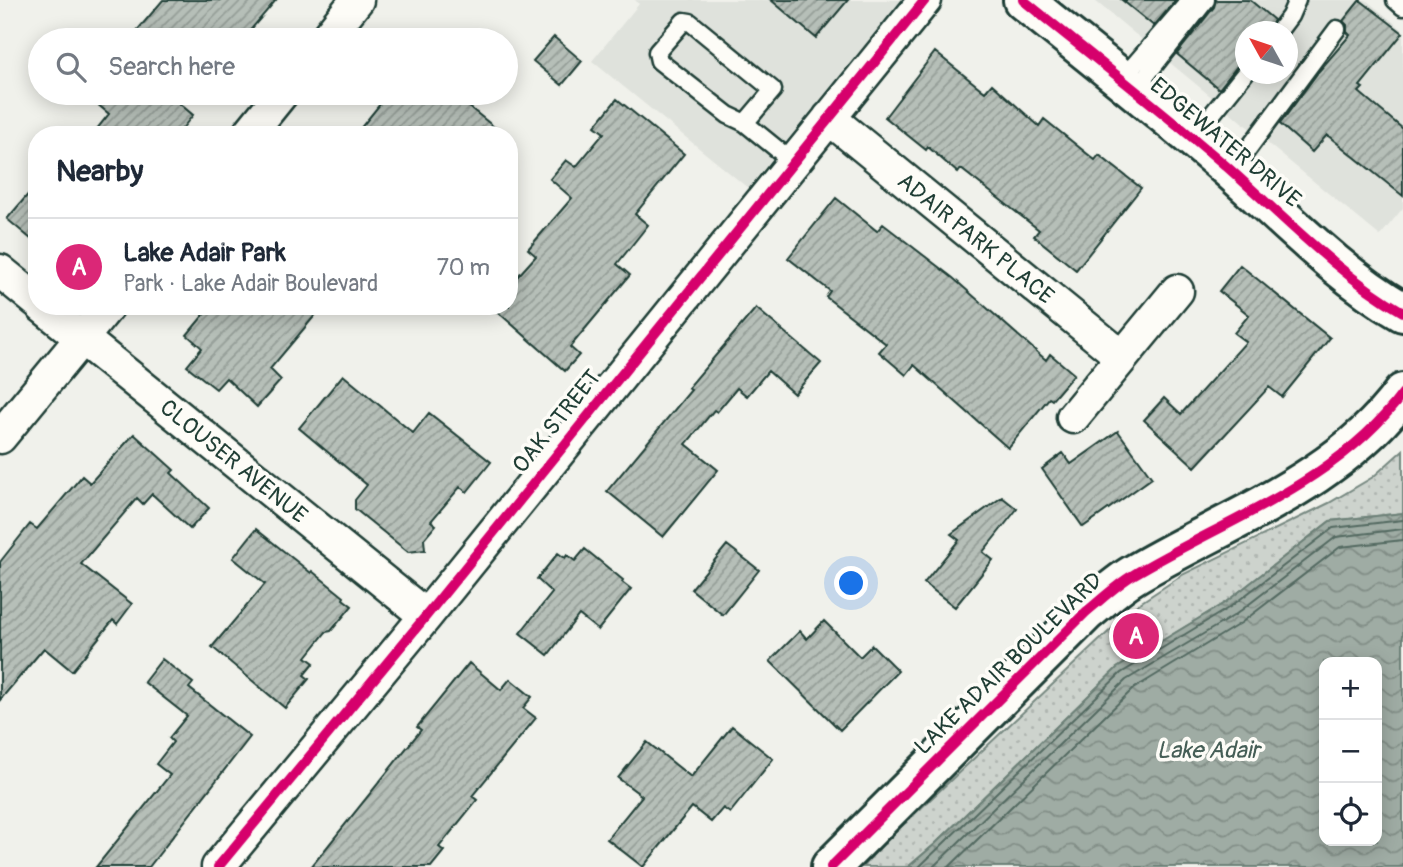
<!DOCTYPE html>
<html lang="en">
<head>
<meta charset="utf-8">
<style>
	:root { --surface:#fff; --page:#f6f6f7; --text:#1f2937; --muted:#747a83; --line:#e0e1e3; --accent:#db2777 }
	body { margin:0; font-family:Pangolin,sans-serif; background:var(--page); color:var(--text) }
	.controls { position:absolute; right:21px; bottom:21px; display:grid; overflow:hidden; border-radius:14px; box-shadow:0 4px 18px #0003 }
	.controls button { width:63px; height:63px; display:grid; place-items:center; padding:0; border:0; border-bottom:2px solid var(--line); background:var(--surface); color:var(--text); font:35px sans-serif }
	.compass { position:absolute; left:1235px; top:21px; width:63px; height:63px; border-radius:50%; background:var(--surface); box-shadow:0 4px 18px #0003; rotate:310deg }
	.you { position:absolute; left:852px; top:584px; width:24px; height:24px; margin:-18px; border:5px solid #fff; border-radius:50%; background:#1a73e8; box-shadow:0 0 0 10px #1a73e833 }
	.badge { display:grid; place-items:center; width:46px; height:46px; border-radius:50%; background:var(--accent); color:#fff; font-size:23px; font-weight:700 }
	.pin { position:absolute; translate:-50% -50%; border:4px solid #fff; box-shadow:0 2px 7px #0006 }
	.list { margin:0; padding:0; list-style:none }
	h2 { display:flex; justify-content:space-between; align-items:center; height:91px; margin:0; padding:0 28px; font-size:30px }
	h2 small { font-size:23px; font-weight:400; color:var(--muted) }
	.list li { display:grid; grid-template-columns:46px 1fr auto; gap:21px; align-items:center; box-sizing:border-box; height:98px; padding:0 28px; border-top:2px solid var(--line) }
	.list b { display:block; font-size:26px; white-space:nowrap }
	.list p { margin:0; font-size:23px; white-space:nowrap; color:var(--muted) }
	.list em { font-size:23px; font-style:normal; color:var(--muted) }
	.icon { flex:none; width:38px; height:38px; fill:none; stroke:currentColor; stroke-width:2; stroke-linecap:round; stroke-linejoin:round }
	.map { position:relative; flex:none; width:1403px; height:867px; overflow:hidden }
	.search { position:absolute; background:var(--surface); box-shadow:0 4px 18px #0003; left:28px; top:28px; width:490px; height:77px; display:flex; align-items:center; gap:18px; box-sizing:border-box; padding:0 24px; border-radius:38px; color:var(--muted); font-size:26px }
	.panel { position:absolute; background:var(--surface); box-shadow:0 4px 18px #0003; left:28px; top:126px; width:490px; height:189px; border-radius:28px }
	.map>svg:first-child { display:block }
</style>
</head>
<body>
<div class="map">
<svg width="1403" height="867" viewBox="0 0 1403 867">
	<defs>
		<pattern id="green-dots" width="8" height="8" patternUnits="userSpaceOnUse" patternTransform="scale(1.75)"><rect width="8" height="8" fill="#cdd3cd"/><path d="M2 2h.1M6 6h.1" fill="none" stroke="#b0b6b1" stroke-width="1.8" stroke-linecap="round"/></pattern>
		<pattern id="water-waves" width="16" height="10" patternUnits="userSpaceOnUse" patternTransform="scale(1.75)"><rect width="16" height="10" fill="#9faca4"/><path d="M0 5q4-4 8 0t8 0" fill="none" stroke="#818d86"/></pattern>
		<pattern id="building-hatch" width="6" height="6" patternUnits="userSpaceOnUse" patternTransform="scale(1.75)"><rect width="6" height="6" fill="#b6bfb8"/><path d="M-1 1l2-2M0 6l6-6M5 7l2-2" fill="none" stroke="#939c96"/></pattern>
	</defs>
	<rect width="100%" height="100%" fill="#f0f1eb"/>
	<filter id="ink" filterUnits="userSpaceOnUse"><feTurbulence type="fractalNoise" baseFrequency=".0143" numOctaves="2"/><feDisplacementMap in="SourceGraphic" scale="14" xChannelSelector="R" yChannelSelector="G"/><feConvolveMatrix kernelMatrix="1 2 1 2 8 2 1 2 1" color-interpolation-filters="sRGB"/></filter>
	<g filter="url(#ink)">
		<path fill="#dfe2dc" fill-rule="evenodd" d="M635,0H901L748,188L592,61L639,4Z
			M1094,0H1366L1403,30V208L1380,236ZM1246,32H1288V74H1246Z"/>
		<path fill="url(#green-dots)" stroke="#768880" stroke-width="2" d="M1403,450V513L1330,521L1226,602L1117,668L935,844L908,867H862L885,842L1137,605L1184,574L1329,503L1373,477Z"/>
		<path fill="url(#water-waves)" stroke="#6c8077" stroke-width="2" fill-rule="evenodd" d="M1403,513V867H908L935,844L1117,668L1226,602L1330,521ZM1324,662H1377V841H1324Z"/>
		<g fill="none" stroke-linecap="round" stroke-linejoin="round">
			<path stroke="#526961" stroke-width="2" d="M919,867L1121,673L1230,607L1333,528L1403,520
				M933,867L1126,680L1235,615L1336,537L1403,529
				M949,867L1133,689L1241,623L1340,547L1403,540"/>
		</g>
		<path fill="url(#building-hatch)" stroke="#1f3d34" stroke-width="2" d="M163,0H276L242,40H129Z
			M771,0H848L816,38Z
			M1122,0H1176L1154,26Z
			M1216,0H1250L1274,20L1268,32H1245V62L1238,65L1219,89L1177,54L1214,7Z
			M1360,0L1403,33L1360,86L1363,88L1359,92L1403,129V196L1327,135L1312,152L1280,124L1319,71L1350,35L1347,32V25L1343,21Z
			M554,37L582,61L562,85L533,61Z
			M935,52L985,92L992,84L1039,126L1044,119L1095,160L1099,155L1141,188L1076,270L1034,236L1039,230L961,169L958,173L928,147L926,150L885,117Z
			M84,93H167L193,115L177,135H92L109,114Z
			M389,93H452L504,135H355Z
			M617,99L684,154L635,214L648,225L617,264L630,275L570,347L579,355L565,371L491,306H509V286L536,256L528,249L572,198L550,179L566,160L576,167L604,133L595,126Z
			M37,184V244L7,219Z
			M836,198L877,231L883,224L953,278L1046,360L1050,354L1074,374L1052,400L1049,398L1008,448L914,365L906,375L879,352L886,344L826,297L830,291L788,258Z
			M1240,265L1330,338L1282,397L1269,387L1195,467L1144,420L1164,398L1181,414L1246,342L1234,333L1249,315L1219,291Z
			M211,306H323L270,369L281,380L257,407L226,378L216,389L187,366L202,348L187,335Z
			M756,308L821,363L794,394L768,371L747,396L737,388L717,412L714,410L686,444L718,470L663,537L607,491L691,390L688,388Z
			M343,375L413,433L429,413L491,462L467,492L460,487L431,521L436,525L424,539L425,550L408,552L355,509V500L367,485L299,428Z
			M1118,431L1152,478L1083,527L1042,469L1063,453L1071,464Z
			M134,434L174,470L171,473L209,508L190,529L152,494L143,504L137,498L81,564L132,604L117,624L113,620L72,671L44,648L0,700V562L30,524L37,529L82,476L90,483Z
			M1002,497L1017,509L983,552L993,560L955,607L924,583L959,540L951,534Z
			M256,529L311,573L312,571L344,597L343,599L352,606L331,631L326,632L306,657L314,663L304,675L309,679L285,708L212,647L265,584L233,558Z
			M727,545L759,570L723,615L691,589Z
			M585,549L623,580L622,582L631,589L598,630L579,615L548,655L520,633L552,593L537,579L558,553L565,558L567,555L575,561Z
			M824,621L860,657L872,645L898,671L840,730L770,661L800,631L807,639Z
			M162,659L193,683L189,688L250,737L149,867H96L170,775L156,764L173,742L169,738L187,716L144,682Z
			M469,663L501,690L510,679L532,697L523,708L536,718L472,796L477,800L439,847L444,851L431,867H311L421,730L417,727Z
			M732,726L773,759L730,813L723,808L711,822L692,807L643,867L607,839L642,796L618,778L647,742L691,777Z"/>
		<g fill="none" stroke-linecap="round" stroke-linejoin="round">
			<defs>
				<path id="lane" d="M1395,0L1403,7
					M1278,32L1290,16L1297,0
					M1121,80L1190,0
					M1134,91L1206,0
					M745,123L773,90L690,22L684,21L657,52L659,61L728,115L745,123L793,162
					M1192,139L1246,72
					M1231,172L1337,29"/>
				<path id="street" d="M325,40L357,0
					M829,118L1122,357
					M248,135L282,93
					M0,271L37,301
					M42,306L426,616
					M1073,417L1177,291
					M0,437L108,306
					M218,867L426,616L925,0"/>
				<path id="secondary" d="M1023,0C1091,55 1160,109 1226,166C1283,216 1337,274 1403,312
					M831,867L1086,612C1101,600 1116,585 1133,575C1225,520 1337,483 1403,393"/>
			</defs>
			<use href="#lane" stroke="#1f3d34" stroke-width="21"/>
			<use href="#street" stroke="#1f3d34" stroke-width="37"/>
			<use href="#secondary" stroke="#1f3d34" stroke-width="44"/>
			<use href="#lane" stroke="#fdfcf7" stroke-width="16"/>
			<use href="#street" stroke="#fdfcf7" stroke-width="32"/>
			<use href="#secondary" stroke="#fdfcf7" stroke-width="38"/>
			<defs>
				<path id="cycleway" d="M1023,0C1091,55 1160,109 1226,166C1283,216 1337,274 1403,312
					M218,867L426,616L925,0
					M831,867L1086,612C1101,600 1116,585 1133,575C1225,520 1337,483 1403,393"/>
			</defs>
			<use href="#cycleway" stroke="#fdfcf7" stroke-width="15"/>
			<use href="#cycleway" stroke="#d6006c" stroke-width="10"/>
		</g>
	</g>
	<g text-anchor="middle" stroke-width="7" stroke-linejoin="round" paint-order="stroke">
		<g font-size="23" fill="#1f3d34" stroke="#fdfcf7">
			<text transform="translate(1226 142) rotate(40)" y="8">EDGEWATER DRIVE</text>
			<text transform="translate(976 238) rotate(39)" y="8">ADAIR PARK PLACE</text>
			<text transform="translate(556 421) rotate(-51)" y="8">OAK STREET</text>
			<text transform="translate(234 461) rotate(39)" y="8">CLOUSER AVENUE</text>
			<text transform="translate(1008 663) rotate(-44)" y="8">LAKE ADAIR BOULEVARD</text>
		</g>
		<g font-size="24" font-style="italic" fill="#455e56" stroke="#fdfcf7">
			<text x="1208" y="758">Lake Adair</text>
		</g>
	</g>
</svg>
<div class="controls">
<button>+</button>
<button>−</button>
<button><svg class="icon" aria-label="locate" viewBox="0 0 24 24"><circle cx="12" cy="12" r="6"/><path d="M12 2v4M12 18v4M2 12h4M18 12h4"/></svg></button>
</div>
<svg class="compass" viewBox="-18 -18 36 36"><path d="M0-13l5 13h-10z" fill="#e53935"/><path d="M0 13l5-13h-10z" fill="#747a83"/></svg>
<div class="you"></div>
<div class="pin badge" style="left:1136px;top:636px">A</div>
<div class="search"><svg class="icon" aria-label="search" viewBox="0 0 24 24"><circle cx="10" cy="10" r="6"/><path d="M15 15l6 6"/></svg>Search here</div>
<section class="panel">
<h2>Nearby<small></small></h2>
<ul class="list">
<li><span class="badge">A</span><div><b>Lake Adair Park</b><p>Park · Lake Adair Boulevard</p></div><em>70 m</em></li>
</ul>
</section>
</div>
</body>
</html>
